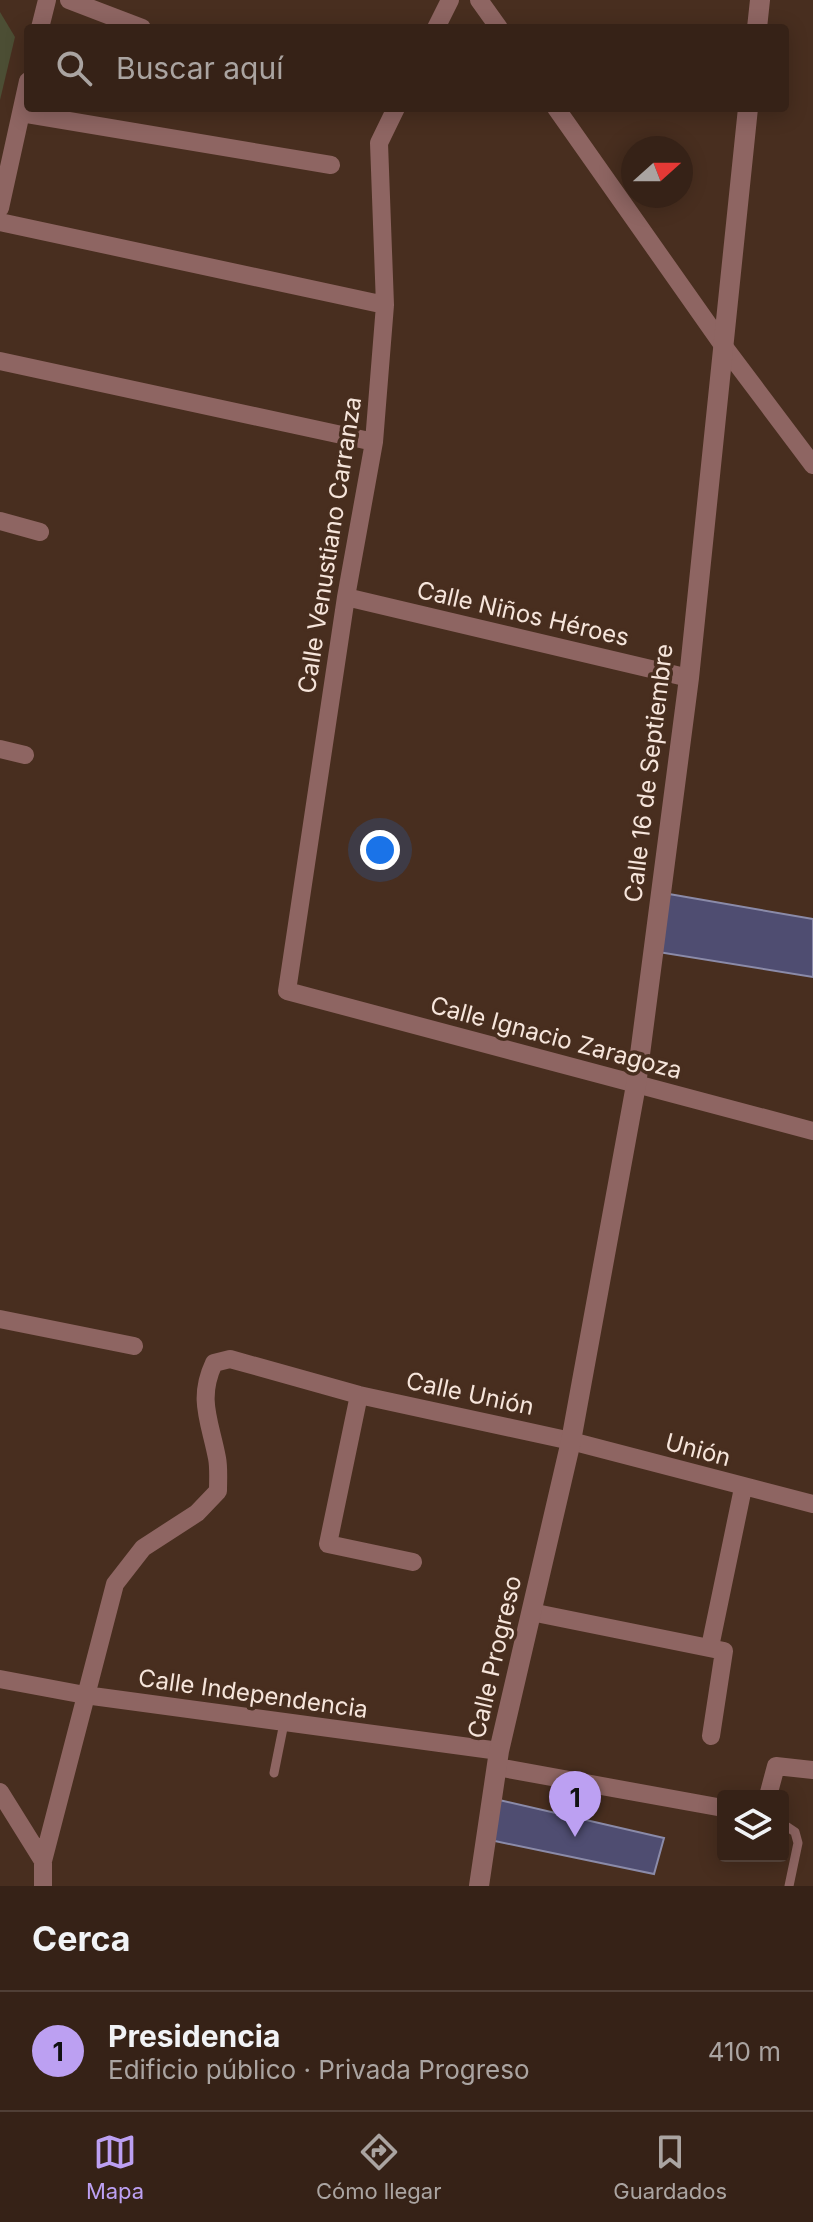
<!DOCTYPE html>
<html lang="es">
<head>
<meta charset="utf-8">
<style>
	:root { --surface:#362217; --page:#412f24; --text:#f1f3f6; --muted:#aaa4a1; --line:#503f36; --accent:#bca0f2 }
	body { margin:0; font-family:Inter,sans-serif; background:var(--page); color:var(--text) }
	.controls { position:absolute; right:24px; bottom:24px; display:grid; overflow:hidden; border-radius:8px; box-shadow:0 4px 20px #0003 }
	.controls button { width:72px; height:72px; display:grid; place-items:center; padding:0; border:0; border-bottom:2px solid var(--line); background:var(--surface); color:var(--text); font:40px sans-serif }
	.compass { position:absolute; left:621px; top:136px; width:72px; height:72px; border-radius:50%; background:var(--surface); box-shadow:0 4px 20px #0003; rotate:69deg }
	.you { position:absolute; left:380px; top:850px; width:28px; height:28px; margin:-20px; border:6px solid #fff; border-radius:50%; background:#1a73e8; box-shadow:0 0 0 12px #1a73e833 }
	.badge { display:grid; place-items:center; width:52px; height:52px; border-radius:50%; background:var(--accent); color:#111; font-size:26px; font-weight:700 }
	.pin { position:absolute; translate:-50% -66px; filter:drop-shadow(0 2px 4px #0008) }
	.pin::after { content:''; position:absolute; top:42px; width:28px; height:24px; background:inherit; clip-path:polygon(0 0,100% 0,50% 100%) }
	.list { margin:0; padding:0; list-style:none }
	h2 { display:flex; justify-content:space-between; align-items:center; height:104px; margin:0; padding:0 32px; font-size:34px }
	h2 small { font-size:26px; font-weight:400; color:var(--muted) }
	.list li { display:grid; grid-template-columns:52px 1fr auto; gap:24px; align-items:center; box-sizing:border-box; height:120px; padding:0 32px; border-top:2px solid var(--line) }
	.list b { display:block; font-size:30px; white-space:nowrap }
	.list p { margin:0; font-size:26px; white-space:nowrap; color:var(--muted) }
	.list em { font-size:26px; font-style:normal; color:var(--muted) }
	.icon { flex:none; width:44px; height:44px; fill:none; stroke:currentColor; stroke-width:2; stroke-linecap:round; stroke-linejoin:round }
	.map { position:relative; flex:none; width:813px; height:1886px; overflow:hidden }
	.search { position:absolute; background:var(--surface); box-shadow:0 4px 20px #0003; left:24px; right:24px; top:24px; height:88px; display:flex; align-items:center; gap:20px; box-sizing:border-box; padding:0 28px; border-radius:8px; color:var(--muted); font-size:30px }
	.sheet { height:224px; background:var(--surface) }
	nav { display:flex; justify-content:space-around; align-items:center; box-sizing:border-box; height:112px; border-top:2px solid var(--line); background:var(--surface); font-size:22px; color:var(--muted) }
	nav a { display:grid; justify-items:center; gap:4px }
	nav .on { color:var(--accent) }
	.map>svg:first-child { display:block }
</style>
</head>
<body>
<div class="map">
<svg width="813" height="1886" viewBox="0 0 813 1886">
	<rect width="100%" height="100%" fill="#482e1f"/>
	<path fill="#4c4e34" d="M0,12L15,37L0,100Z"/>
	<path fill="#4f4d71" stroke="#8b8ba9" stroke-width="2" d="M669,894L813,919V977L658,952Z
		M495,1799L664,1838L654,1874L490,1840Z"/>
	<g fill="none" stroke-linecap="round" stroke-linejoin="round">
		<path stroke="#8e6562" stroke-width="9" d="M274,1773L284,1723
			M783,1824L795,1832L798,1843L789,1886"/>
		<path stroke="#8e6562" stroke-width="18" d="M69,0L142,28
			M479,0L499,28
			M40,28L47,0
			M436,28L450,0
			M396,108L379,143L385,305L374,442L346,597L287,991L813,1131
			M556,108L722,344L813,465
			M21,113L331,165
			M0,208L28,81
			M0,222L385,305
			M0,361L374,442
			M0,521L40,532
			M346,597L689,678
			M0,749L25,755
			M0,1319L134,1346
			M359,1395L328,1544L413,1562
			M531,1612L724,1651L711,1736
			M710,1647L743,1488
			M0,1679L85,1695L499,1751
			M497,1767L723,1808
			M0,1792L43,1861V1886
			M768,1796L776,1766L813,1770
			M43,1861L115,1584L143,1548L197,1513L218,1491C218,1480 219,1468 217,1458C210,1421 197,1399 214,1363L230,1359L359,1395L571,1441L813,1504"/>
		<path stroke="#8e6562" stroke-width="20" d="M757,28L760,0
			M479,1886L499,1751L571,1441L636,1085L689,678L748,108"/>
	</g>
	<g text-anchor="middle" stroke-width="7" stroke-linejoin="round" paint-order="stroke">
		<g font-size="24" fill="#f6e5db" stroke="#482e1f">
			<text transform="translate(330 545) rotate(-81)" y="8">Calle Venustiano Carranza</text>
			<text transform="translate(523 614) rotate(13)" y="8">Calle Niños Héroes</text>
			<text transform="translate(649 773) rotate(-83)" y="8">Calle 16 de Septiembre</text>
			<text transform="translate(556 1038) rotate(15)" y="8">Calle Ignacio Zaragoza</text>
			<text transform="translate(470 1394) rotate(12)" y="8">Calle Unión</text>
			<text transform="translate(698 1450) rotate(15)" y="8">Unión</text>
			<text transform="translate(495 1657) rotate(-77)" y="8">Calle Progreso</text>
			<text transform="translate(253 1694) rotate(8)" y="8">Calle Independencia</text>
		</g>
	</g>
</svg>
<div class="controls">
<button><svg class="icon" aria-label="layers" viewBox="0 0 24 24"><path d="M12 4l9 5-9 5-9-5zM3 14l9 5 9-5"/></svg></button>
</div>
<svg class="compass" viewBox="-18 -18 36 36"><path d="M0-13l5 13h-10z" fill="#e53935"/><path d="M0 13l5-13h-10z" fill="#aaa4a1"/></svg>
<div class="you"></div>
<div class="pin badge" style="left:575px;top:1837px">1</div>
<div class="search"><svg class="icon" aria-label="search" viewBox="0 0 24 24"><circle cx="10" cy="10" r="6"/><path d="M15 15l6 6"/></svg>Buscar aquí</div>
</div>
<section class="sheet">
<h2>Cerca<small></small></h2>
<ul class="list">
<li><span class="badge">1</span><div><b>Presidencia</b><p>Edificio público · Privada Progreso</p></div><em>410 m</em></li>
</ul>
</section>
<nav>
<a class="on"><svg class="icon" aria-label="map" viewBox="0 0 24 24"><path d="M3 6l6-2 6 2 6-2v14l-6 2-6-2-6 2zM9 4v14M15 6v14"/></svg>Mapa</a>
<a><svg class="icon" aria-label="directions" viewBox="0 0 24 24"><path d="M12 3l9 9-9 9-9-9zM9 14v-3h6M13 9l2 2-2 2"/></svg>Cómo llegar</a>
<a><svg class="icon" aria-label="saved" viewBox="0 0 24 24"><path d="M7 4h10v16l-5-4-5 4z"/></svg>Guardados</a>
</nav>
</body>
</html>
